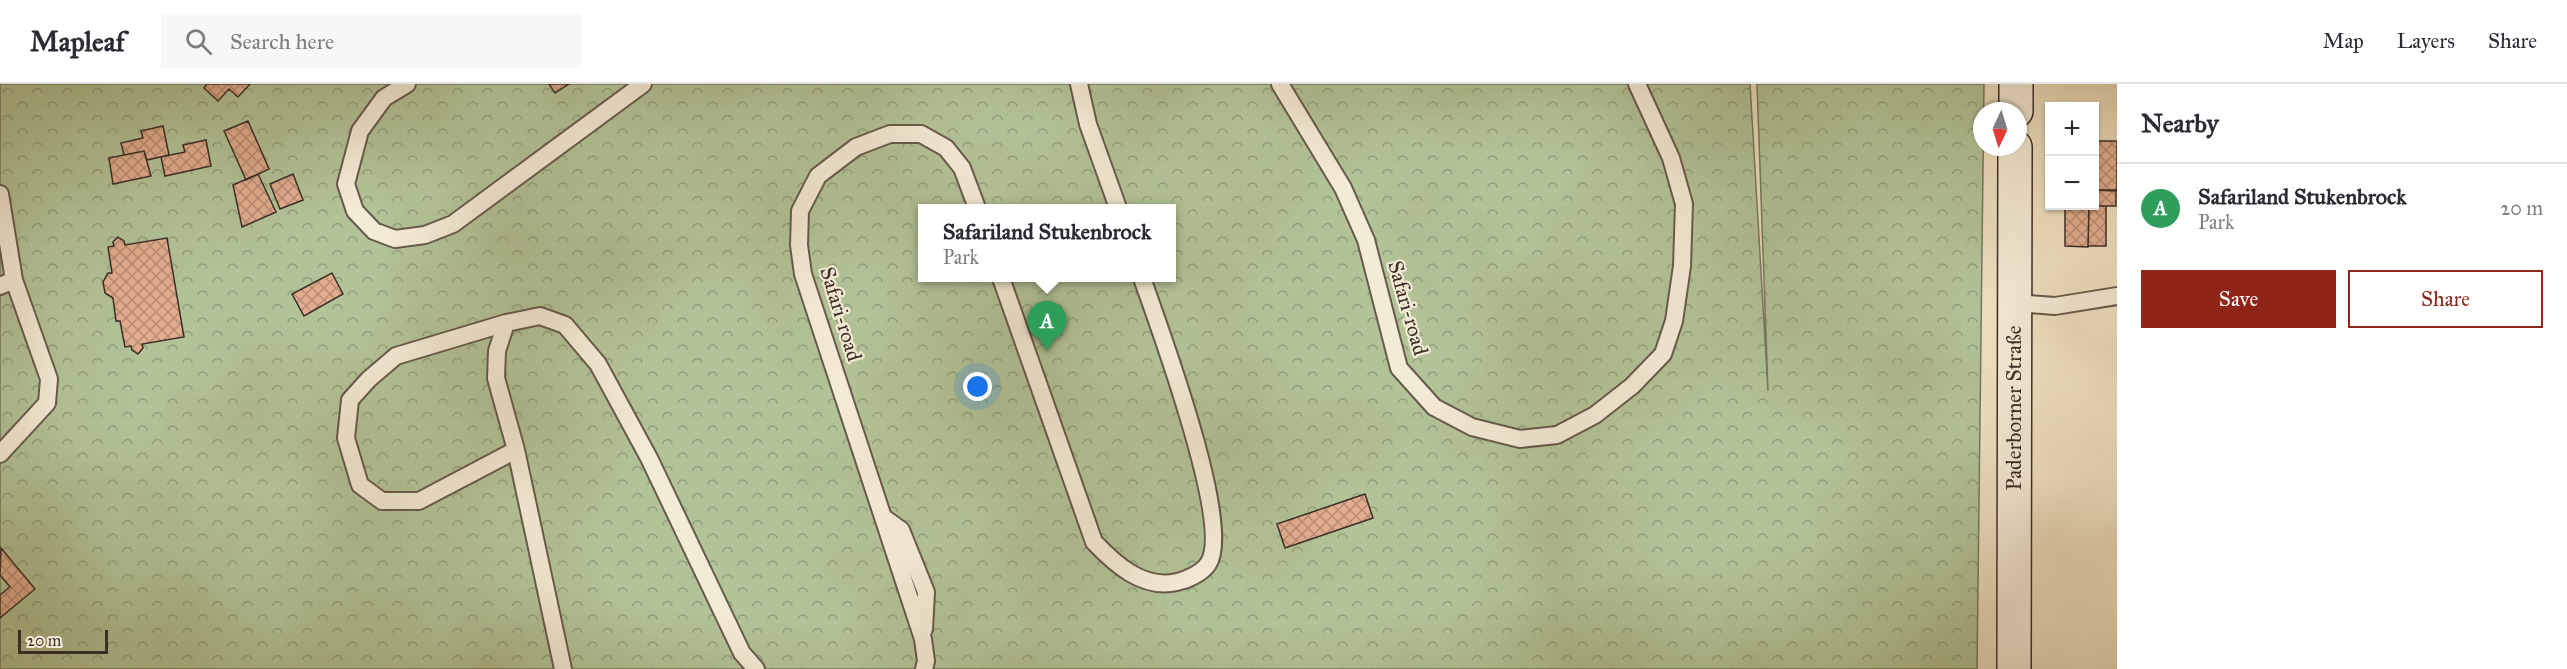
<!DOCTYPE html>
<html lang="en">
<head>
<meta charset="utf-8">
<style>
	:root { --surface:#fff; --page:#f7f7f7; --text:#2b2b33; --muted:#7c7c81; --line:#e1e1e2; --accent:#8f2418 }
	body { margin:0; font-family:"IM FELL Great Primer",serif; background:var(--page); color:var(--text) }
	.controls { position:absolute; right:18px; top:18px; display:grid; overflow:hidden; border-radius:0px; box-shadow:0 2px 4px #0004 }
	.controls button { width:54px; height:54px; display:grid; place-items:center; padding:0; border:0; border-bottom:2px solid var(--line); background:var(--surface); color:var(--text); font:30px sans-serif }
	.compass { position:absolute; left:1973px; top:18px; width:54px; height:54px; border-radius:50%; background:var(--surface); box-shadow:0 2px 4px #0004; rotate:184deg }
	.scale { position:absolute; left:18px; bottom:15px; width:90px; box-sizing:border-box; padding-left:6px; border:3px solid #3b2e27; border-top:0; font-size:16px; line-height:21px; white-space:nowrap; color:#3b2e27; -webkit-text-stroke:4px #f4ebd6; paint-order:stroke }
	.you { position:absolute; left:978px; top:303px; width:21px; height:21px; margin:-15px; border:4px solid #fff; border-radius:50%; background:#1a73e8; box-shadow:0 0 0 9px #1a73e833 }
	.badge { display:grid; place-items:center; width:39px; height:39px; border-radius:50%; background:var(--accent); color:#fff; font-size:20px; font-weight:700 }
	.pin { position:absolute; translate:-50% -50px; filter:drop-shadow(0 2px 3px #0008) }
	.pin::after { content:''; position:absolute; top:32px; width:21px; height:18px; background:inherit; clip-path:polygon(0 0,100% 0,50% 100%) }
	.popup { position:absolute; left:918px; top:120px; width:258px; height:78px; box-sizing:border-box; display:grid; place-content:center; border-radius:0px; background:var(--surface); filter:drop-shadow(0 2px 4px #0005); font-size:20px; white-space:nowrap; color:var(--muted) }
	.popup b { font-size:22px; color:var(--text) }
	.popup::after { content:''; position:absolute; left:50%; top:100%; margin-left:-12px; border:12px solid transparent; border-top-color:var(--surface) }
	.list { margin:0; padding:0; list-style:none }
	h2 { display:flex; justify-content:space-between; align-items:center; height:78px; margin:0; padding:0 24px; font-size:26px }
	h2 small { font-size:20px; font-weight:400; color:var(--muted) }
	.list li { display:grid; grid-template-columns:39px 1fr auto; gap:18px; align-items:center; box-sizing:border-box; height:90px; padding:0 24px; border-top:2px solid var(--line) }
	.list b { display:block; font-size:22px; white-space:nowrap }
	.list p { margin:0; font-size:20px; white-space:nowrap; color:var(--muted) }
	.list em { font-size:20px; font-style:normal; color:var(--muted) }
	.actions { display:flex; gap:12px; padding:18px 24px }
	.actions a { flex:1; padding:14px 0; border:2px solid var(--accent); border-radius:0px; text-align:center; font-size:21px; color:var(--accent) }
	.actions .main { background:var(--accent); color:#fff }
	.icon { flex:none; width:33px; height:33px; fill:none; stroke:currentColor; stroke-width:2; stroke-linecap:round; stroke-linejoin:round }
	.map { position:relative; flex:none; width:2117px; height:585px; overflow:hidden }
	header { display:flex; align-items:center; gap:36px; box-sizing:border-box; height:84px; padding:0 30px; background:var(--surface); border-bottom:2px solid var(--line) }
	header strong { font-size:28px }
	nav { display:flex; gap:33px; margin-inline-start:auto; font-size:21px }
	.search { width:420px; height:54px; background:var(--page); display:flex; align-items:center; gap:15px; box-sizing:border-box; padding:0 21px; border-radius:0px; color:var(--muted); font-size:22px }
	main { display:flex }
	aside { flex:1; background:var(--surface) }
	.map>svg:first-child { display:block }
</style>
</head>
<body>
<header>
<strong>Mapleaf</strong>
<div class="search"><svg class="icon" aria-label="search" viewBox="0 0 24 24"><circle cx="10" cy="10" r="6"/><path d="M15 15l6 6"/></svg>Search here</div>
<nav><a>Map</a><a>Layers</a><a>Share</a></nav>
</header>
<main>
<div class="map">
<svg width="2117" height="585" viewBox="0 0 2117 585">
	<defs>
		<pattern id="forest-crowns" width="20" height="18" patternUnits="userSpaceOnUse" patternTransform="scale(1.5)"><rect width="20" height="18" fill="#b2c397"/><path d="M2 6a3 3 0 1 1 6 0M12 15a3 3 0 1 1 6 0" fill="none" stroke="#929f7b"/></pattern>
		<pattern id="building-cross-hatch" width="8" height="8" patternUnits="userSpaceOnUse" patternTransform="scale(1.5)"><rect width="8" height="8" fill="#e1ad8e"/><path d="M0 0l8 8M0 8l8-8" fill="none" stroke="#b88d74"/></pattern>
	</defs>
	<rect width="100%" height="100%" fill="#eee0c0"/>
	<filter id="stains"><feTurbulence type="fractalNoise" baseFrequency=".00333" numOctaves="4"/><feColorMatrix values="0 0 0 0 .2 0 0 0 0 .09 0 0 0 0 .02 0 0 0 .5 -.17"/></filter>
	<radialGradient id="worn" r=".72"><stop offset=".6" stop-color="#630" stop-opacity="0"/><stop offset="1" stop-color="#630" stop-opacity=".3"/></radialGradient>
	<path fill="url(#forest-crowns)" stroke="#76785f" stroke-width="1.5" fill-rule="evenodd" d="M0,0H1750L1768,307L1757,0H1984L1977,585H0ZM922,124H1172V194H922Z"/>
	<path fill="url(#building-cross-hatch)" stroke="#3b2e27" stroke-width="1.5" d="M207,0H250L238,13L229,5L218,17L204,4Z
		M549,0H569L555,9Z
		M248,37L269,85L246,96L224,47Z
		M163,42L169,71L147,76L144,67L124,71L121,59L143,54L141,47Z
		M206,56L211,82L165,92L161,73L185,68L183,61Z
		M2094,57H2117V107L2094,106Z
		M144,67L151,92L113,100L109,74Z
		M258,90L276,128L242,143L233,101Z
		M293,90L303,116L280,125L270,100Z
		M2094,106H2116V122H2094Z
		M2065,122H2089L2088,163L2065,162Z
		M2089,122H2106V162H2088Z
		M118,153L124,157L125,161L167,154L184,253L142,260L143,264L138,270L132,266L131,262L125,263L120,237H116L113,214L105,209L103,198L108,189H112L108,163L114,162L113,158Z
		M332,189L343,210L304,232L292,210Z
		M1365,410L1373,434L1285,464L1277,440Z
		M1,464L35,505L0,534V511L10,503L0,491Z"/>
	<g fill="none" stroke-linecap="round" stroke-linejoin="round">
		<defs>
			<path id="service" d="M407,0L384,14L360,47L346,100L355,127L374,147L395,155L425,151L453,140L643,0
				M1079,0L1088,40L1118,124
				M1280,0L1343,104L1366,156L1399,284L1434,323L1472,343L1520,355L1557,351L1595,331L1632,302L1663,270L1674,237L1682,182L1684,120L1671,74L1637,0
				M0,110L14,196L49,295L47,319L0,370
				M1001,194L1094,458C1115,480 1143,506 1177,498C1187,496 1202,489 1208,480C1234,443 1158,240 1142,194
				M0,202L14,196
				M2014,219L2055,222L2117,212
				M506,239L497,267L496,294L516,366
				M883,433L901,446L926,508L924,545
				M563,585L516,366L419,417H382L360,401L346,354L350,316L369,295L396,272L506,239L540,232L565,241L598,280L649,374L742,569L756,585
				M924,585L926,577L923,555L803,190L799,161L800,127L818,92L856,63L890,50H921L946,64L962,84L977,124"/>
			<path id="secondary" d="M2016,27V0
				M2014,585L2015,63"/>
		</defs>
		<use href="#service" stroke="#685a4d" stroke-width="20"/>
		<use href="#secondary" stroke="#3b2e27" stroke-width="36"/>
		<use href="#service" stroke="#f4ebd6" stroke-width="16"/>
		<use href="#secondary" stroke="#f4ebd6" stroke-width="33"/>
	</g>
	<g text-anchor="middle" stroke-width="4.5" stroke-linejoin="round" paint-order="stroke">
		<g font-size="21" fill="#3b2e27" stroke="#f4ebd6">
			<text transform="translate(1408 224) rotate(74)" y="7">Safari-road</text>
			<text transform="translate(841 230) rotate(73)" y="7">Safari-road</text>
			<text transform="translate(2014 324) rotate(-90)" y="7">Paderborner Straße</text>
		</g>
	</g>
	<rect width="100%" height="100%" filter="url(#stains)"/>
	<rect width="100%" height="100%" fill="url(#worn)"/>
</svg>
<div class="controls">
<button>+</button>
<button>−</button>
</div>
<svg class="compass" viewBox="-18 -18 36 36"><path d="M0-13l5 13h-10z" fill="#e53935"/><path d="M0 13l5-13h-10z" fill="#7c7c81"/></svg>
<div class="scale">20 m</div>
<div class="you"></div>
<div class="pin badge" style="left:1047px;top:267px;background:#2e9e5b">A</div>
<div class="popup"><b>Safariland Stukenbrock</b>Park</div>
</div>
<aside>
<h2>Nearby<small></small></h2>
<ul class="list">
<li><span class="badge" style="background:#2e9e5b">A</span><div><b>Safariland Stukenbrock</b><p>Park</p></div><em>20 m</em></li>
</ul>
<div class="actions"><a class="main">Save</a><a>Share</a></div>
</aside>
</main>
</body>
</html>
